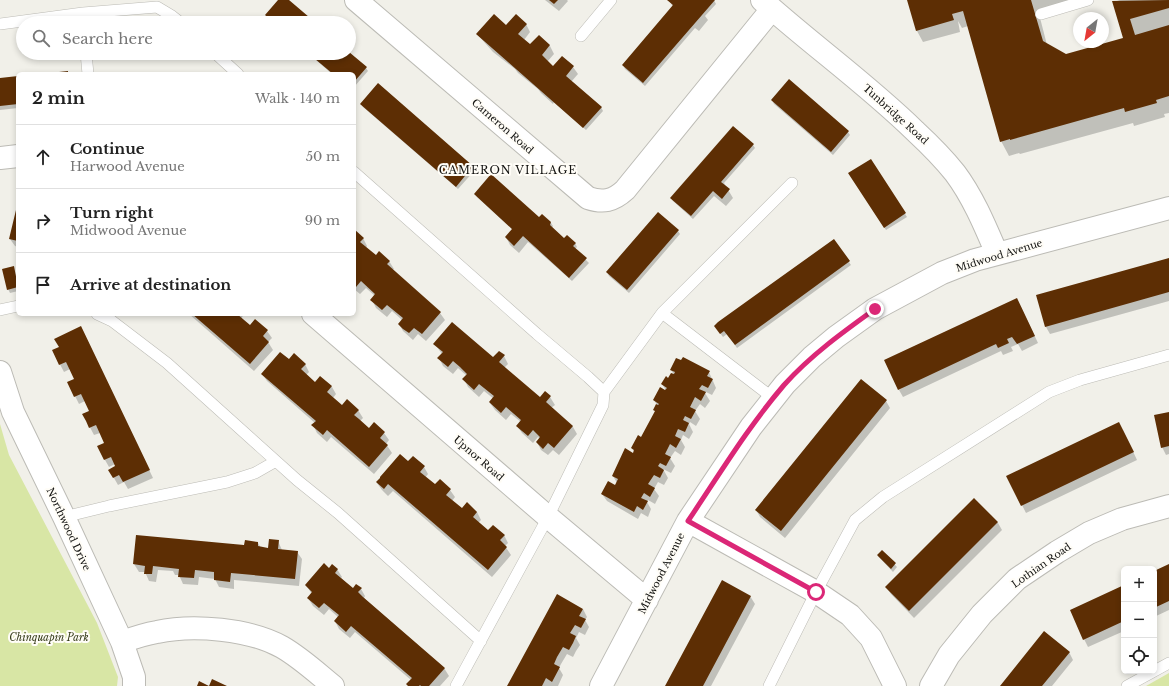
<!DOCTYPE html>
<html lang="en">
<head>
<meta charset="utf-8">
<style>
	:root { --surface:#fff; --page:#f6f6f6; --text:#222; --muted:#767676; --line:#e0e0e0 }
	body { margin:0; font-family:"Libre Baskerville",serif; background:var(--page); color:var(--text) }
	.controls { position:absolute; right:12px; bottom:12px; display:grid; overflow:hidden; border-radius:6px; box-shadow:0 2px 6px #0003 }
	.controls button { width:36px; height:36px; display:grid; place-items:center; padding:0; border:0; border-bottom:1px solid var(--line); background:var(--surface); color:var(--text); font:20px sans-serif }
	.compass { position:absolute; left:1073px; top:12px; width:36px; height:36px; border-radius:50%; background:var(--surface); box-shadow:0 2px 6px #0003; rotate:211deg }
	.stop { position:absolute; width:12px; height:12px; margin:-9px; border:3px solid #db2777; border-radius:50%; background:#fff }
	.stop.end { background:#db2777; border-color:#fff; box-shadow:0 1px 4px #0008 }
	.list { margin:0; padding:0; list-style:none }
	h2 { display:flex; justify-content:space-between; align-items:center; height:52px; margin:0; padding:0 16px; font-size:17px }
	h2 small { font-size:13px; font-weight:400; color:var(--muted) }
	.list li { display:grid; grid-template-columns:26px 1fr auto; gap:12px; align-items:center; box-sizing:border-box; height:64px; padding:0 16px; border-top:1px solid var(--line) }
	.list b { display:block; font-size:15px; white-space:nowrap }
	.list p { margin:0; font-size:13px; white-space:nowrap; color:var(--muted) }
	.list em { font-size:13px; font-style:normal; color:var(--muted) }
	.icon { flex:none; width:22px; height:22px; fill:none; stroke:currentColor; stroke-width:2; stroke-linecap:round; stroke-linejoin:round }
	.map { position:relative; flex:none; width:1169px; height:686px; overflow:hidden }
	.search { position:absolute; background:var(--surface); box-shadow:0 2px 6px #0003; left:16px; top:16px; width:340px; height:44px; display:flex; align-items:center; gap:10px; box-sizing:border-box; padding:0 14px; border-radius:22px; color:var(--muted); font-size:15px }
	.panel { position:absolute; background:var(--surface); box-shadow:0 2px 6px #0003; left:16px; top:72px; width:340px; height:244px; border-radius:6px }
	.map>svg:first-child { display:block }
</style>
</head>
<body>
<div class="map">
<svg width="1169" height="686" viewBox="0 0 1169 686">
	<rect width="100%" height="100%" fill="#f1f0e9"/>
	<path fill="#d8e6a5" d="M0,424L9,455L97,623L118,677L117,686H0Z
		M1169,673V686H1146Z"/>
	<path fill="#0003" d="M545,0H567L568,1L559,11Z
		M669,0H714L716,4L705,16L708,20L699,31L695,28L645,86L625,69L623,65L673,7Z
		M908,0H1072L1038,10L1047,45L1066,55L1124,39L1114,2L1120,0H1169V113L1164,114L1165,117L1134,126L1133,123L1020,154L1019,153L1009,156L1001,141L968,26L962,28L958,21L960,32L923,42L917,31Z
		M526,24L530,32L524,40L530,46L539,36L550,46L554,54L547,62L554,67H573L578,74L571,82L601,107L603,111L586,130L554,102L553,104L541,93L538,89L518,73L515,69L493,52L477,34L507,26Z
		M308,53H349L366,68L368,71L354,87V74H332Z
		M0,76V79L18,77V108L0,110Z
		M789,81L848,132L850,135L833,155L774,104L772,100Z
		M378,84L473,167L475,170L458,189L363,107L361,104Z
		M753,145L755,148L724,183L733,198L726,206L714,196L693,219L673,201L671,198Z
		M871,160L907,217L886,230L852,177Z
		M475,194L551,223L553,226L552,228L561,237L575,243L577,247L575,249L589,263L572,281L528,242L519,253L510,245L506,237L513,230L477,197Z
		M18,212V247L15,246L10,239Z
		M354,231L363,238L367,246L366,248L376,256L389,261L394,269L392,270L440,313L445,320L426,341L418,334L413,340L403,331L399,324L402,320L392,311L387,317L376,308L372,300L375,296L366,288L360,294L354,289Z
		M678,231L680,234L629,293L609,276L607,272Z
		M834,240L851,265L737,348L727,334L723,337L717,329Z
		M1169,259V301L1050,334L1046,327L1037,296Z
		M13,267L18,283V291L10,293L8,289Z
		M1021,307L1038,343L1022,351L1018,344L1011,347L1013,351L1003,355L1001,351L903,397L899,390Z
		M189,314H244L241,319L250,327L267,331L272,338L268,342L273,350L254,371Z
		M81,327L153,478L128,489L124,482L118,485L114,478L110,470L117,467L115,464L109,467L105,460V443L100,433L94,435L83,414L90,411L85,401L79,404L75,396V379L70,369L64,372L53,351L60,347Z
		M435,344L493,358L504,356L508,364L504,368L540,399L545,392L550,397L555,405L551,408L573,427L577,434L559,455L553,450L548,455L541,450L537,442L540,439L538,437L533,443L522,433L517,426L521,422L511,414L506,420L495,410L490,403L494,399L484,391L479,397L468,387L464,379L467,376L458,368L453,374L443,366L439,358L442,354Z
		M289,360L305,364L309,372L306,375L315,383L320,378L332,387L336,394L333,398L342,406L358,410L363,418L360,421L369,429L374,424L384,433L389,440L386,444L392,453L374,474L331,437L327,442L317,433L313,425L315,423L267,381L262,374Z
		M671,370L709,372L716,388L712,395L706,392L705,393L710,401L705,408L700,404L695,411L700,419L696,426L690,422L689,424L693,432L689,439L683,435L681,440L685,447L681,455L675,451L670,458L675,466L671,473L663,469L668,478L664,485L658,482L654,489L659,496L655,504L648,500L647,502L651,509L648,517L641,513L638,519L607,501L602,494L616,486L617,483L613,476L633,454L634,452L632,448L642,439L656,413L654,410L657,405L654,400L667,392L662,384L675,376Z
		M886,401L890,408L785,538L760,517L756,510Z
		M1169,413V454L1166,455L1162,447Z
		M1123,430L1137,460L1026,513L1022,505Z
		M408,463L424,467L428,474L425,478L435,486L450,490L455,497L452,501L462,509L467,503L477,512L481,520L478,523L488,532L504,535L508,543L505,546L511,555L492,577L393,491L388,496L382,490L377,483Z
		M974,500L998,523L1002,530L914,618L891,594L886,587Z
		M278,541L282,550L297,552L302,559L299,586L234,580V589L219,587L215,579L199,577L198,585L183,584L179,575H175L173,571L158,570L156,582L149,581L145,572H139L134,564L245,546L258,543L261,548L268,549Z
		M882,551L897,567L893,572L878,556Z
		M1169,565V610L1154,617V572Z
		M329,569H337L342,577L341,578L353,589H361L365,596L364,598L444,668L449,676L440,686H408L411,680L355,632L350,638L339,629L335,621L338,617L329,609L324,615L313,606L308,598L312,594L306,585Z
		M1124,586V631L1088,647L1084,639Z
		M750,596L755,604L711,686H667Z
		M583,609L587,617L585,620L589,627L585,635L579,632L576,638L580,645L576,651L573,657L567,654L561,664L559,668L563,675L558,686H509Z
		M1069,652L1073,660L1052,686H1001Z"/>
	<path fill="#5d2e04" d="M278,0H289L316,23H274L265,15Z
		M549,0H558L554,4Z
		M667,0H715L643,83L622,65L673,5Z
		M907,0H1031L1043,41L1066,54L1123,38L1112,1L1169,0V8L1130,19L1135,35L1169,25V96L1156,100L1157,103L1125,112L1124,108L1010,140V139L1000,142L963,11L952,14L954,20L916,31Z
		M494,14L506,25L516,14L527,24L518,34L530,44L539,35L550,45L542,55L553,66L562,56L574,66L566,76L602,107L583,128L476,34Z
		M349,52L367,67L354,82V74H333L308,53H349Z
		M68,71V74H50V73Z
		M18,76V104L0,106V78Z
		M789,79L849,131L831,152L771,100Z
		M378,83L473,166L456,187L360,104Z
		M733,126L754,144L721,182L730,189L722,199L713,191L691,216L670,198Z
		M871,159L906,213L884,228L848,173Z
		M491,174L539,217L542,214L551,222L550,225L564,238L567,235L576,243L573,246L587,258L569,278L523,236L514,246L505,237L512,229L474,194Z
		M16,210L18,211V241L9,239Z
		M658,212L679,230L627,290L606,272Z
		M354,229L364,238L360,242L376,255L379,251L390,261L387,264L441,312L422,334L414,328L409,333L403,329L398,324L403,318L387,305L382,310L370,300L375,294L361,281L356,287L354,286Z
		M834,239L850,261L735,345L724,331L720,334L714,326L718,322Z
		M1169,258V292L1045,327L1036,295Z
		M14,266L18,287L7,290L2,269Z
		M1017,298L1035,336L1017,344L1012,337L1007,339L1009,343L998,348L996,344L898,390L884,360Z
		M192,314H237L250,325L255,319L268,330L263,336L269,342L250,364Z
		M452,322L493,357L499,351L505,355L499,362L540,397L545,391L551,396L546,402L573,426L554,448L548,443L543,449L536,442L540,437L533,430L528,436L516,426L521,420L506,407L501,413L489,402L494,396L479,384L474,390L462,379L467,374L460,367L453,361L448,367L437,358L443,352L433,344Z
		M81,326L150,470L123,482L119,475L113,478L108,470L115,466L111,457L104,460L97,446L104,443L96,425L89,428L86,421L82,414L89,411L81,394L74,397L67,382L74,379L66,362L59,365L52,350L59,347L54,339Z
		M280,352L289,359L294,353L306,364L301,369L315,382L320,376L332,386L327,392L342,405L347,399L359,410L354,415L359,419L369,428L374,422L385,432L380,438L388,445L369,467L327,430L323,435L311,425L316,421L261,374Z
		M683,357L710,371L707,376L713,379L708,388L702,385L699,389L706,392L701,401L695,397L690,407L696,410L691,419L685,416L683,420L689,423L685,432L678,429L675,436L681,439L676,448L670,444L665,454L671,457L666,466L660,463L658,466L664,470L660,478L654,475L648,484L655,488L650,497L644,493L641,498L648,501L643,510L637,506L634,512L601,494L608,481L615,485L618,479L612,476L625,448L633,453L634,450L631,448L638,435L641,437L655,411L653,410L656,404L658,405L659,404L653,400L660,387L665,390L667,388L661,384L666,376L668,378L671,373L674,374L675,372L670,370L676,358L681,360Z
		M861,379L887,400L781,531L755,510Z
		M1169,412V446L1161,448L1154,415Z
		M1119,422L1134,452L1021,506L1006,476Z
		M400,454L408,461L413,456L425,466L420,472L435,484L440,479L451,489L446,495L462,508L467,502L477,512L473,517L488,530L493,525L505,535L500,540L507,547L488,570L388,484L384,489L376,482L380,478V477Z
		M974,498L998,522L909,611L885,587Z
		M136,535L244,545L245,540L258,542V546L268,548L269,539L279,540L278,549L298,551L295,579L231,573L230,582L214,580V572L195,570L194,578L178,577L179,569L153,566L152,574H144L145,566L133,564Z
		M882,550L896,563L891,569L877,555Z
		M324,563L329,568L332,564L338,569L335,573L353,588L356,584L362,588L358,592L363,597L445,668L429,686H421L420,685L419,686H408L406,684L412,678L351,626L346,632L334,621L339,615L324,603L319,608L307,598L312,592L305,585Z
		M1169,564V601L1154,608V571Z
		M722,580L751,596L703,686H665Z
		M1124,585V621L1083,640L1070,610Z
		M557,594L583,609L579,616L586,619L581,628L575,625L570,633L576,636L573,643L569,650L563,647L557,657L554,664L560,667L552,682L546,678L542,686H507Z
		M1044,631L1070,652L1042,686H1000Z
		M212,679L227,686H197L199,681L209,686Z"/>
	<g fill="none" stroke-linecap="round" stroke-linejoin="round">
		<defs>
			<path id="service" d="M1041,14L1088,0
				M0,24L83,13L157,7L172,16L181,23
				M581,36L611,0
				M86,53L88,74
				M215,53L238,74
				M354,172L537,334L588,377L604,392L603,405L548,517L456,686
				M0,310L18,306
				M662,313L792,183
				M97,314L112,321L167,363L297,480L338,513L481,641
				M604,392L662,313L773,398
				M64,517L109,506L227,482L255,473L276,461
				M769,686L816,592L855,520L883,497L1049,392L1080,380L1169,355
				M1127,686L1169,663"/>
			<path id="minor" d="M356,0L588,198C603,203 613,201 625,190L772,9
				M762,0C812,45 867,84 915,131C929,144 943,158 955,173C973,197 985,226 997,254
				M0,158L18,156
				M313,314L548,517L647,600
				M0,372L13,412L64,517L122,642L134,677V686
				M688,521L816,592L850,615L871,638L895,686
				M122,642C133,638 145,634 157,632C193,624 250,629 282,647C301,658 317,673 333,686
				M601,686L688,521L751,427L785,384L812,357L836,337L875,309L942,273L975,260L1169,208"/>
			<path id="tertiary" d="M931,686L949,655L982,614L1017,579L1057,552L1089,533L1122,519L1169,506"/>
		</defs>
		<use href="#service" stroke="#bcbbb5" stroke-width="12"/>
		<use href="#minor" stroke="#bcbbb5" stroke-width="24"/>
		<use href="#tertiary" stroke="#bcbbb5" stroke-width="24"/>
		<use href="#service" stroke="#fff" stroke-width="11"/>
		<use href="#minor" stroke="#fff" stroke-width="22"/>
		<use href="#tertiary" stroke="#fff" stroke-width="22"/>
	</g>
	<g fill="none" stroke-linecap="round" stroke-linejoin="round">
		<path stroke="#db2777" stroke-width="5" d="M816,592L688,521C719,475 748,427 784,385C811,355 843,332 875,309"/>
	</g>
	<g text-anchor="middle" stroke-width="4" stroke-linejoin="round" paint-order="stroke">
		<g font-size="10" fill="#131311" stroke="#fffdf7">
			<text transform="translate(896 114) rotate(42)" y="4">Tunbridge Road</text>
			<text transform="translate(503 126) rotate(41)" y="4">Cameron Road</text>
			<text transform="translate(999 255) rotate(-17)" y="4">Midwood Avenue</text>
			<text transform="translate(479 458) rotate(41)" y="4">Upnor Road</text>
			<text transform="translate(69 529) rotate(65)" y="4">Northwood Drive</text>
			<text transform="translate(1041 565) rotate(-35)" y="4">Lothian Road</text>
			<text transform="translate(661 573) rotate(-63)" y="4">Midwood Avenue</text>
		</g>
		<g font-size="10" font-style="italic" fill="#343a18" stroke="#fffdf7">
			<text x="49" y="641">Chinquapin Park</text>
		</g>
		<g font-size="11" letter-spacing="1" fill="#131311" stroke="#fffdf7">
			<text x="508" y="174">CAMERON VILLAGE</text>
		</g>
	</g>
</svg>
<div class="controls">
<button>+</button>
<button>−</button>
<button><svg class="icon" aria-label="locate" viewBox="0 0 24 24"><circle cx="12" cy="12" r="6"/><path d="M12 2v4M12 18v4M2 12h4M18 12h4"/></svg></button>
</div>
<svg class="compass" viewBox="-18 -18 36 36"><path d="M0-13l5 13h-10z" fill="#e53935"/><path d="M0 13l5-13h-10z" fill="#767676"/></svg>
<div class="stop" style="left:816px;top:592px"></div>
<div class="stop end" style="left:875px;top:309px"></div>
<div class="search"><svg class="icon" aria-label="search" viewBox="0 0 24 24"><circle cx="10" cy="10" r="6"/><path d="M15 15l6 6"/></svg>Search here</div>
<section class="panel">
<h2>2 min<small>Walk · 140 m</small></h2>
<ul class="list">
<li><svg class="icon" aria-label="ahead" viewBox="0 0 24 24"><path d="M12 20V5M6 11l6-6 6 6"/></svg><div><b>Continue</b><p>Harwood Avenue</p></div><em>50 m</em></li>
<li><svg class="icon" aria-label="right" viewBox="0 0 24 24"><path d="M7 20v-9h11M14 6l5 5-5 5"/></svg><div><b>Turn right</b><p>Midwood Avenue</p></div><em>90 m</em></li>
<li><svg class="icon" aria-label="arrive" viewBox="0 0 24 24"><path d="M6 21V4h12l-3 4 3 4H6"/></svg><div><b>Arrive at destination</b></div></li>
</ul>
</section>
</div>
</body>
</html>
